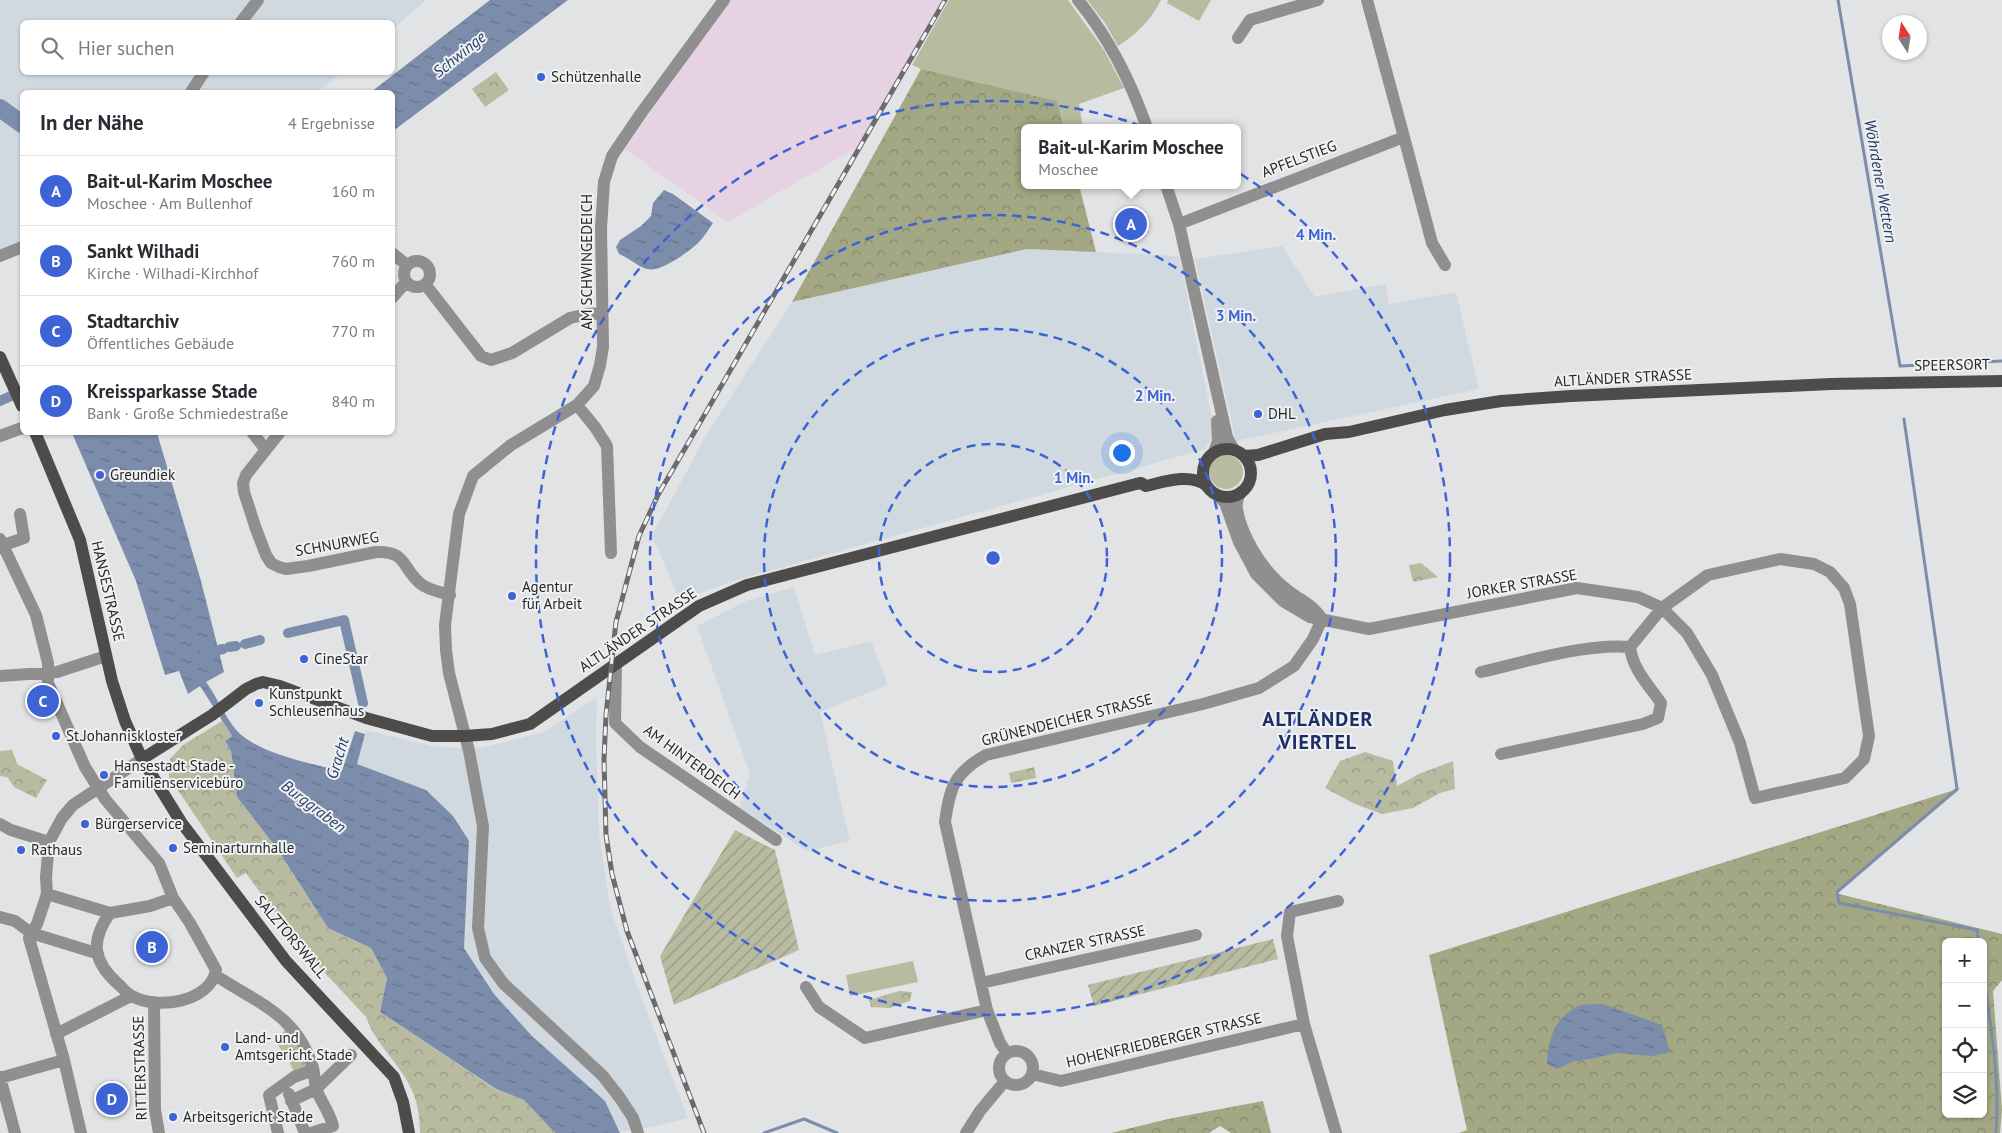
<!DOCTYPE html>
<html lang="de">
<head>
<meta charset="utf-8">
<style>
	:root { --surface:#fff; --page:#f2f2f3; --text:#2b2b33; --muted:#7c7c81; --line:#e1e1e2; --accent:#3d63d5 }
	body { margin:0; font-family:"PT Sans",sans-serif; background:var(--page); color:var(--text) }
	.controls { position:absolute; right:15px; bottom:15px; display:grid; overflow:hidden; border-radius:8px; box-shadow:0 1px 4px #0004 }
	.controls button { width:45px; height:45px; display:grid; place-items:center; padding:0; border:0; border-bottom:1px solid var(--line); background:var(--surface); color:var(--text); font:25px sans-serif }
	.compass { position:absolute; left:1882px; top:15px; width:45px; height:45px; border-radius:50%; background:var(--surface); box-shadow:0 1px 4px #0004; rotate:348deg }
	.you { position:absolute; left:1121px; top:452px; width:18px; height:18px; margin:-12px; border:4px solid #fff; border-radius:50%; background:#1a73e8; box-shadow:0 0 0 8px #1a73e833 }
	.badge { display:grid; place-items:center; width:32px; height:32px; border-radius:50%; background:var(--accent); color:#fff; font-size:16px; font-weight:700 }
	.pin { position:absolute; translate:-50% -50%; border:2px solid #fff; box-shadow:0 1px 5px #0006 }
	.popup { position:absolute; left:1021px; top:124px; width:220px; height:65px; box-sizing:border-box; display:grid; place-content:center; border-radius:8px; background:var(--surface); filter:drop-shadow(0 1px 4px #0005); font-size:16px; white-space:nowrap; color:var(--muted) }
	.popup b { font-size:19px; color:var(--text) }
	.popup::after { content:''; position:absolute; left:50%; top:100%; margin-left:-10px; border:10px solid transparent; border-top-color:var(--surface) }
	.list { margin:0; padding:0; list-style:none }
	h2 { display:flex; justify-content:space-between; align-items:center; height:65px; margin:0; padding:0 20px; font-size:21px }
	h2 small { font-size:16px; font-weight:400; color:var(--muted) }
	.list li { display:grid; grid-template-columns:32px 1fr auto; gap:15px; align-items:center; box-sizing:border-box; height:70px; padding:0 20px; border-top:1px solid var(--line) }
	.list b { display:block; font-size:19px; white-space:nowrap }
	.list p { margin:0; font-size:16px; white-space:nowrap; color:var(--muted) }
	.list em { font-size:16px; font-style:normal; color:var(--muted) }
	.icon { flex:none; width:28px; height:28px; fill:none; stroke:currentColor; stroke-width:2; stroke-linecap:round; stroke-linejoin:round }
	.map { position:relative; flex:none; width:2002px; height:1133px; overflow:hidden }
	.search { position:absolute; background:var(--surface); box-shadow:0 1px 4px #0004; left:20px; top:20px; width:375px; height:55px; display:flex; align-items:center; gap:12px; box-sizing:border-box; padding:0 18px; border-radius:8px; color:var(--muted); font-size:19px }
	.panel { position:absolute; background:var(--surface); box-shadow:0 1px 4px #0004; left:20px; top:90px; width:375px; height:345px; border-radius:8px }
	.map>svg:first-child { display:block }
</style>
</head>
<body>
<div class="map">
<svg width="2002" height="1133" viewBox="0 0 2002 1133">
	<defs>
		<pattern id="forest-crowns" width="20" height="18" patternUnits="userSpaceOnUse" patternTransform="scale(1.25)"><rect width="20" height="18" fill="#a3a783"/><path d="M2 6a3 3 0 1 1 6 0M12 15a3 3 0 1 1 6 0" fill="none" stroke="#85886b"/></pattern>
		<pattern id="park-crowns" width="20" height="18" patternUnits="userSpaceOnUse" patternTransform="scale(1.25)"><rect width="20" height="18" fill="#b9bba0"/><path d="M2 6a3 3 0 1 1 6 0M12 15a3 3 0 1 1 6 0" fill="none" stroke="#969882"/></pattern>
		<pattern id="garden-furrows" width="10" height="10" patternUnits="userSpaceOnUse" patternTransform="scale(1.25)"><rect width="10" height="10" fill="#b9bba0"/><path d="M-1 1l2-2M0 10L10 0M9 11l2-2" fill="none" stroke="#969882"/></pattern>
		<pattern id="water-ripples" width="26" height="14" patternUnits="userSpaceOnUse" patternTransform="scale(1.25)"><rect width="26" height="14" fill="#7c8cab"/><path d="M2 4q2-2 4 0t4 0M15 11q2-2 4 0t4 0" fill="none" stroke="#66728b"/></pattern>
	</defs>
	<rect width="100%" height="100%" fill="#e2e3e5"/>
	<path fill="#d1d9e0" d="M0,0H426L393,29L392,22H22V72L341,73L318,92H22V243L0,252Z
		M1282,246L1315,297L1385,284L1389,304L1456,292L1479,389L1236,441L1195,259Z
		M1027,249L1179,256L1215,433L1205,449L737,580L680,600L652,536L706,435L792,302Z
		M794,587L815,655L871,641L888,685L820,712L850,841L807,851L739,807L750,774L697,626L746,601Z
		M597,697L596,737L599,832L610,907L638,989L688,1118L651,1127L620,1132L605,1101L532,1036L494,994L464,947L469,841L357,763L366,730L437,747L481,748L544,732Z"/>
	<path fill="#e6d2e2" d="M728,0H944L861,145L728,222L625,149Z"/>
	<path fill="#b9bba0" d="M949,0H1068L1104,50L1124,88L1079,104L1083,128H1064L1056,101L921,69L912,65Z
		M1087,0H1161C1151,20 1137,34 1118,46L1105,23Z
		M1168,0H1211L1199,21L1167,3Z
		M1209 472a17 17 0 1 1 34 0a17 17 0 1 1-34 0Z
		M913,961L918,982L850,996L846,975Z"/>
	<path fill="url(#forest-crowns)" fill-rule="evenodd" d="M921,69L1057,101L1064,128H1025V185H1079L1096,252L1027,249L792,302Z
		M1961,788L1835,893L2002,934V980L1993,991L2002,1110L2000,1133H1459L1467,1130L1429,955ZM1946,942H1983V1114H1946Z
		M1263,1101L1271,1133H1231L1220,1126L1209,1133H1111L1168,1119Z"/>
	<path fill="url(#park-crowns)" d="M496,72L509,90L485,107L472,89Z
		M1421,563L1438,577L1413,582L1409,565Z
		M222,721L232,736L225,741L231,751L237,797L278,850L328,928L371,948L387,978L380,1012L495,1089L524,1100L555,1133H420C420,1116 417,1099 409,1084C396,1060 375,1043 366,1017L297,943L246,873L237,878L169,777L170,759L183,745Z
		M12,750L17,764L47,780L36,798L14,787L7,777L0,776V751Z
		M1365,752L1393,761L1397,786L1419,774L1453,761L1455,789L1440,793L1413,808L1382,814L1355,804L1325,788L1340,761Z
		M1034,767L1036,778L1011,783L1009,773Z
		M899,991L912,992L910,1001L889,1008L871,1007L869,1000Z
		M286,1029L298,1043L308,1066L294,1072L288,1059L274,1040Z"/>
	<path fill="url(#garden-furrows)" d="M735,830L775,850L799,950L674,1005L660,956Z
		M1273,939L1278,959L1094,1006L1088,985Z"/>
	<path fill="url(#water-ripples)" d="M490,0H568L393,131L392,92H371Z
		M664,190L673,194L713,223C709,229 704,237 699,242C690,251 660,273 647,269C639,267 629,258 619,254L616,247L620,240L641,226L651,216L653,203Z
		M72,433H157L201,581L224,672L206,682C217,697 225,717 237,731C259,754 312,764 342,771L355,731L365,734L357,764L426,790L453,816L469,841L464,948L494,994L532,1036L605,1101L620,1133H555L524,1100L496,1089L380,1012L387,978L371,948L328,928L278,850L237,797L231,751L225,741L232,736L200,686L188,694L179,671L165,675L136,581Z
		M1603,1004L1662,1025L1670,1052L1652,1056L1616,1053L1590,1059L1574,1061L1557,1069L1547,1064C1548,1041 1553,1020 1576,1007C1582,1003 1595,1005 1603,1004Z"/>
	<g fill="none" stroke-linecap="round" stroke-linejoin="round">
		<path stroke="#7c8cab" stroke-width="3" d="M1838,0L1900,366L2002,361
			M1904,419L1957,789L1837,892L1839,903L1977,930L1979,942
			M1983,973C1991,1026 2000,1080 1996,1133
			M764,1133L804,1119L837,1133"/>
		<path stroke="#7c8cab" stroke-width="10" d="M0,401L22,391
			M288,633L344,620L363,703
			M245,644L260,640
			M229,647L236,646
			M205,653L223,649"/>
		<path stroke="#7c8cab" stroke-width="18" d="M0,108L22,124"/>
		<path stroke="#908f8f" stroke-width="12" d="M1078,0C1109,38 1131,82 1147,128
			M241,22L258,0
			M1238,38L1250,20L1318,0
			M191,92L204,72
			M1404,137L1432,243L1445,265
			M1166,185L1179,224L1227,437L1234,450
			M1179,224L1404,137L1367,0
			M392,253L407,265
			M0,256L22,247
			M404 274a13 13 0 1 1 26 0a13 13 0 1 1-26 0Z
			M425,284L481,356L491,360L512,353L570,318L587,314L601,313
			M392,298L406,282
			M577,405L595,427L607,446L611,553
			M252,432L266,450
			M280,432L246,475L243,483L244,492L256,529L266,555L271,563L279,567L286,569L308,566L376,552C408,551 401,568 421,584C428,590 441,592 450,595
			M0,436L22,428
			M1214,452L1218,441L1217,421
			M1241,492C1234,502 1237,511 1240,522C1249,549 1267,575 1290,592C1303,602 1313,605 1322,619
			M1219,496L1225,503L1239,542L1256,574L1283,601L1310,617L1369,629L1577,588L1638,597L1662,608L1687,633L1712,675L1740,743L1755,798L1845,778L1864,759L1869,736L1850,604L1844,588L1830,572L1814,564L1780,559L1708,575L1662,608L1630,647C1586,643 1525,662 1481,672
			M0,539L36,615L48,663V683L85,767L105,799L159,863L173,898L190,923L216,970C210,1003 156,1010 132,996C126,993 122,987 117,983C93,961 90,941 110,913L150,906L173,898
			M0,548L4,545L24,538L20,514
			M616,664L615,723L640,747L776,840
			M0,676L57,672L106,656
			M1501,754L1643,724L1658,718L1661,703C1648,684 1633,670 1630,647
			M0,824L11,830L49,842
			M47,894L110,913
			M0,917L15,921L31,933L96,953
			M215,975C257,1003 297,1014 313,1068C315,1075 314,1081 316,1088C320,1101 330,1112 333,1126L311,1133
			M981,983L1196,935
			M806,987L819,1007L865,1038L987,1010
			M154,1002L155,1110L159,1133
			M1304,1024L1287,936L1290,912L1338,901
			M56,1034L131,996
			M999 1068a17 17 0 1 1 34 0a17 17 0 1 1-34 0Z
			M1007,1053L1000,1043L987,1010L945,822C950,787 954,773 986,755L1203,704L1259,688L1294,666L1313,639L1322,619
			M1032,1074L1061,1081L1304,1024L1336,1133
			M0,1077L15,1133
			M0,1078L64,1060
			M289,1094L305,1133
			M291,1101L316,1089L351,1055
			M81,1133L64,1060L29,938L37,924L47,894L46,877L49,842L62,818L73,805L142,759
			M278,1133L269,1095L294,1077L313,1070
			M638,1133L633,1118L620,1098L603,1076L503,983L485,958L478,928L483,826L469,751L449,673L446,650L445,625L459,514L473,476L511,445L577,405L594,386L600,365L603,347L601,228L604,182L612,156L642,112L724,0
			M966,1133L980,1111L1005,1081"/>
		<path stroke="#4d4c4b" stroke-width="12" d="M0,357L22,406
			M35,432L80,540L112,681L125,721L142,759L181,822L286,961L394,1077L403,1102L409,1133
			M1203 473a24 24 0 1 1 48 0a24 24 0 1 1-48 0Z
			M1244,456L1258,455L1325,434L1349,432L1445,410L1501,401L1571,396L1831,384L2002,381
			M142,759L212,715L246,689L256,684L263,682L280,686L366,718L432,736H465L492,734L530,724L699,606L747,585L1136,484L1141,483L1146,486C1164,482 1189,473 1206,485"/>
		<defs>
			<path id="rail" d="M704,1133L627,931L612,874L606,835L604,759L606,715L616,622L639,536L658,495L945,0"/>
		</defs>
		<use href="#rail" stroke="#6b6b6d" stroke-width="5"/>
		<use href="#rail" stroke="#eff1f2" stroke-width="3" stroke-dasharray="9" stroke-linecap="butt"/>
	</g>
	<g fill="none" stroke="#3d63d5" stroke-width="2.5" stroke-dasharray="9 6">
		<circle cx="993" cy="558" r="114"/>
		<circle cx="993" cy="558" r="229"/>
		<circle cx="993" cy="558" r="343"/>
		<circle cx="993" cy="558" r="457"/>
	</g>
	<g fill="#3d63d5" stroke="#eff1f2" stroke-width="2">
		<circle cx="541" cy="77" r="5"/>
		<circle cx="1258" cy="414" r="5"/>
		<circle cx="100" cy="475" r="5"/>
		<circle cx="512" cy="596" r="5"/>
		<circle cx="304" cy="659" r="5"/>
		<circle cx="259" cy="703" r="5"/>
		<circle cx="56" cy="736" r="5"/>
		<circle cx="104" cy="775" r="5"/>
		<circle cx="85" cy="824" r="5"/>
		<circle cx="173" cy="848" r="5"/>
		<circle cx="21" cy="850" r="5"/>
		<circle cx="225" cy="1047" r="5"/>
		<circle cx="173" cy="1117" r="5"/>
	</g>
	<g text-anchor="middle" stroke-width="4" stroke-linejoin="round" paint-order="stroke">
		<g font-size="15" fill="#272728" stroke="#eff1f2" text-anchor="start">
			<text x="551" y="82">Schützenhalle</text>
			<text x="1268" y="419">DHL</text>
			<text x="110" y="480">Greundiek</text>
			<text x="522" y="592">Agentur<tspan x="522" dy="17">für Arbeit</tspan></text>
			<text x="314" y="664">CineStar</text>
			<text x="269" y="699">Kunstpunkt<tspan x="269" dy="17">Schleusenhaus</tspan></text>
			<text x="66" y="741">St.Johanniskloster</text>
			<text x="114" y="771">Hansestadt Stade -<tspan x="114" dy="17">Familienservicebüro</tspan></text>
			<text x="95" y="829">Bürgerservice</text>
			<text x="183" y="853">Seminarturnhalle</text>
			<text x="31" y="855">Rathaus</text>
			<text x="235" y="1043">Land- und<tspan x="235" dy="17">Amtsgericht Stade</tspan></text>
			<text x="183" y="1122">Arbeitsgericht Stade</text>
		</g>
		<g font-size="15" fill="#272728" stroke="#eff1f2">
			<text transform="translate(1299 159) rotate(-21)" y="5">APFELSTIEG</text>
			<text transform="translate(587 262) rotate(-90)" y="5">AM SCHWINGEDEICH</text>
			<text transform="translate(1952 365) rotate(-1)" y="5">SPEERSORT</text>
			<text transform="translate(1623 378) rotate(-3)" y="5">ALTLÄNDER STRASSE</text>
			<text transform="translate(337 544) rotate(-10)" y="5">SCHNURWEG</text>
			<text transform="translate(1522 584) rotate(-10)" y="5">JORKER STRASSE</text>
			<text transform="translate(108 591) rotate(77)" y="5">HANSESTRASSE</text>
			<text transform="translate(638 630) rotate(-34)" y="5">ALTLÄNDER STRASSE</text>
			<text transform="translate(1067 720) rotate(-14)" y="5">GRÜNENDEICHER STRASSE</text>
			<text transform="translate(692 762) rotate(36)" y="5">AM HINTERDEICH</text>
			<text transform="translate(291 937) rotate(50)" y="5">SALZTORSWALL</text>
			<text transform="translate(1085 943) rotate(-12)" y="5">CRANZER STRASSE</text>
			<text transform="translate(1164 1040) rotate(-13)" y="5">HOHENFRIEDBERGER STRASSE</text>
			<text transform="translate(140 1068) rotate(-92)" y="5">RITTERSTRASSE</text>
		</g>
		<g font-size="16" font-style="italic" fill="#273d68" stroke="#eff1f2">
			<text transform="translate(459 54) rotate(-39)" y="6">Schwinge</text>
			<text transform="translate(1881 181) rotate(80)" y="6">Wöhrdener Wettern</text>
			<text transform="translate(337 758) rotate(-73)" y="6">Gracht</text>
			<text transform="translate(314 806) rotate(37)" y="6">Burggraben</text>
		</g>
		<g font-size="20" font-weight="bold" letter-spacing="1" fill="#1b2f66" stroke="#eff1f2">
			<text x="1318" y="726">ALTLÄNDER<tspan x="1318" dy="23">VIERTEL</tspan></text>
		</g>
	</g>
	<circle cx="993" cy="558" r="8" fill="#3d63d5" stroke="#eff1f2" stroke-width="2.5"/>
	<g font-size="15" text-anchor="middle" font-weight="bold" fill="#3d63d5" stroke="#eff1f2" stroke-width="4" stroke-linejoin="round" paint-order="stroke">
		<text x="1316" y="240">4 Min.</text>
		<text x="1236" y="321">3 Min.</text>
		<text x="1155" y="401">2 Min.</text>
		<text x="1074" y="483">1 Min.</text>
	</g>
</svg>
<div class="controls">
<button>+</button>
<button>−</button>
<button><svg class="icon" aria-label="locate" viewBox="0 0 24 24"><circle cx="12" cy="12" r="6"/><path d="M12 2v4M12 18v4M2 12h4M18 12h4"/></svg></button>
<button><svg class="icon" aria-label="layers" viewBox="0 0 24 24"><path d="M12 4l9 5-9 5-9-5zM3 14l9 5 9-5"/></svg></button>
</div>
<svg class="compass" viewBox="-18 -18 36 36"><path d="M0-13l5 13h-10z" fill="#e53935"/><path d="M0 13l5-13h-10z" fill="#7c7c81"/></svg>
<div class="you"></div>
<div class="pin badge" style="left:1131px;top:224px">A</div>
<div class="popup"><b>Bait-ul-Karim Moschee</b>Moschee</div>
<div class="pin badge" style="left:152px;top:947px">B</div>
<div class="pin badge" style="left:43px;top:701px">C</div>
<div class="pin badge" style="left:112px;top:1099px">D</div>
<div class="search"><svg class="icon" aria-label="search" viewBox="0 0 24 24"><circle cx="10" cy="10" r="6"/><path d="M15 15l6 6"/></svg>Hier suchen</div>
<section class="panel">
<h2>In der Nähe<small>4 Ergebnisse</small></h2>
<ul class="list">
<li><span class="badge">A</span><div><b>Bait-ul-Karim Moschee</b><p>Moschee · Am Bullenhof</p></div><em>160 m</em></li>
<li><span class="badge">B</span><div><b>Sankt Wilhadi</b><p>Kirche · Wilhadi-Kirchhof</p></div><em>760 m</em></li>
<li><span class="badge">C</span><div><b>Stadtarchiv</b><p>Öffentliches Gebäude</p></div><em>770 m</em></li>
<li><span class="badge">D</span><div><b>Kreissparkasse Stade</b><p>Bank · Große Schmiedestraße</p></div><em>840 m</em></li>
</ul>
</section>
</div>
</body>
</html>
